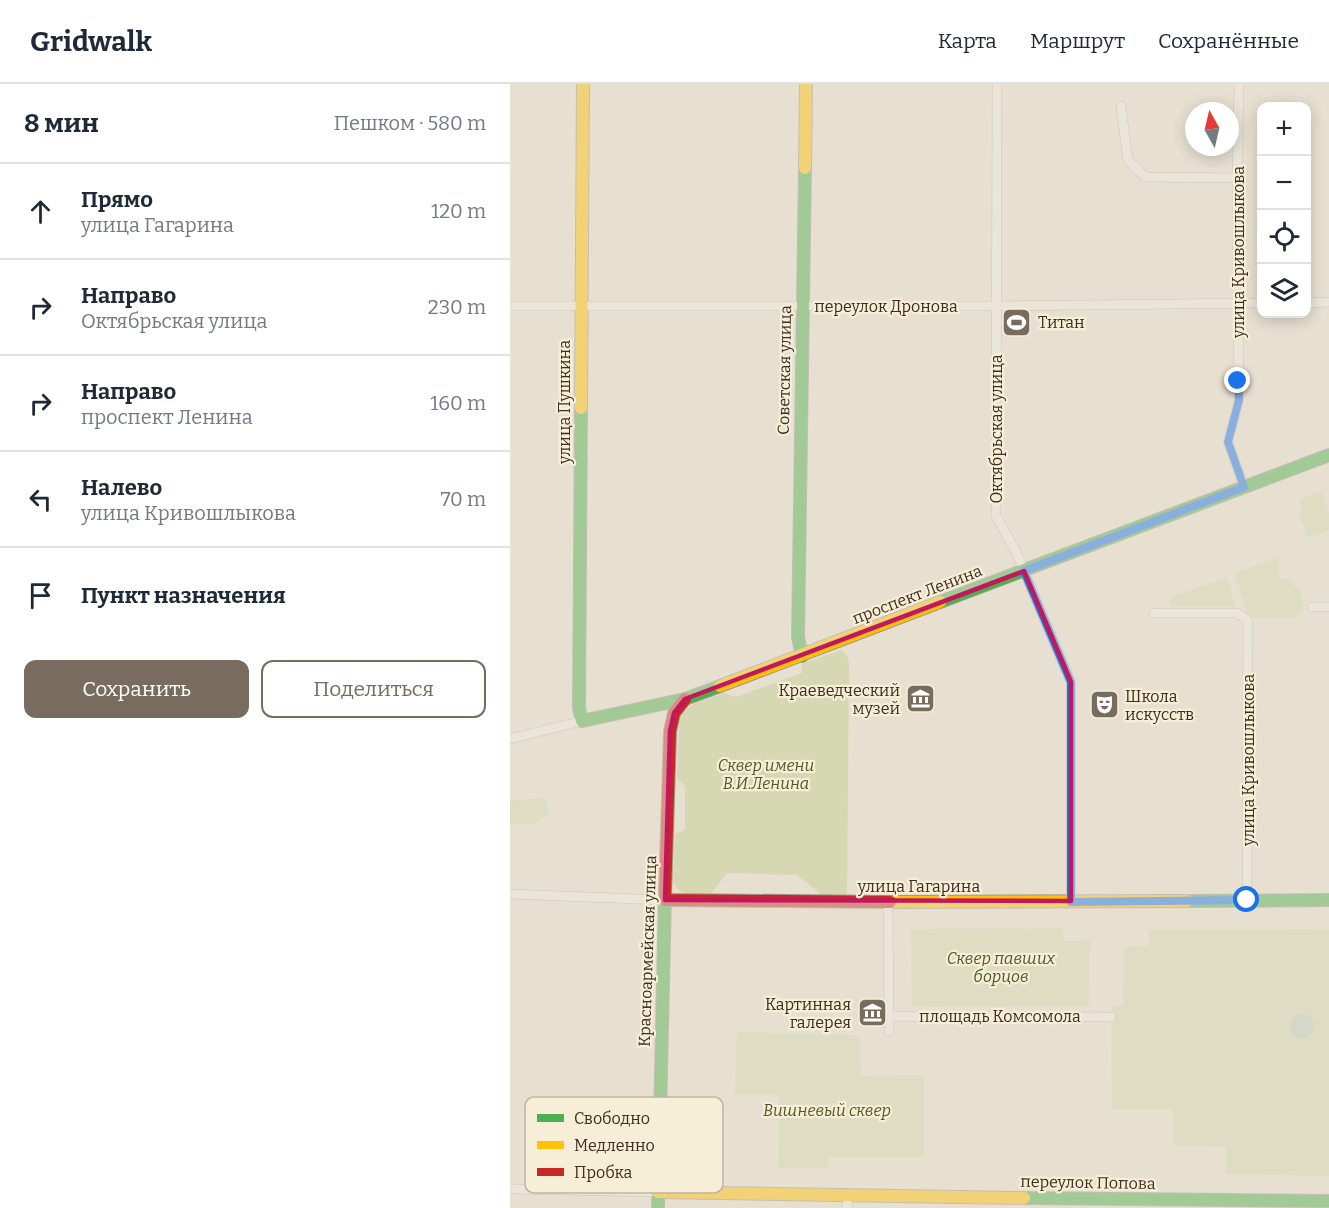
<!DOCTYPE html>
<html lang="ru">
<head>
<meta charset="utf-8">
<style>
	:root { --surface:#fff; --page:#f6f6f7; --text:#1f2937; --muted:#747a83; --line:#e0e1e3; --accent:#786c5e }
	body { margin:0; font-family:Bitter,serif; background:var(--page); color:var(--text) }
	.controls { position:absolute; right:18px; top:18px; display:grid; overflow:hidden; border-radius:12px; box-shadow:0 3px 15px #0003 }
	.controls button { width:54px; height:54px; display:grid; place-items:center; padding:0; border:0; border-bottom:2px solid var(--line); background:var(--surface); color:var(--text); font:30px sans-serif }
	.compass { position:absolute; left:675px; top:18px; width:54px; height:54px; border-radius:50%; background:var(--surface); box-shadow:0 3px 15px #0003; rotate:352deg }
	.stop { position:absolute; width:18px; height:18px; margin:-14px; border:4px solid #1a73e8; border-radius:50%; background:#fff }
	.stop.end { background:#1a73e8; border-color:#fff; box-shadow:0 2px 6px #0008 }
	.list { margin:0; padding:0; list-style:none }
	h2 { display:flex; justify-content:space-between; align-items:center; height:78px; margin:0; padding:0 24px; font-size:26px }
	h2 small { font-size:20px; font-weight:400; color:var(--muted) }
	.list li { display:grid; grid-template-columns:39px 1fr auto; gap:18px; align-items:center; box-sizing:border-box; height:96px; padding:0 24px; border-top:2px solid var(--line) }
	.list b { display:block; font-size:22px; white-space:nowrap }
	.list p { margin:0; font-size:20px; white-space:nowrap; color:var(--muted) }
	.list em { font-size:20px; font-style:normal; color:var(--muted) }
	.actions { display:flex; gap:12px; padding:18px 24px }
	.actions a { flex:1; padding:14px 0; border:2px solid var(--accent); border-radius:12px; text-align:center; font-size:21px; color:var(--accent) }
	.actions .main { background:var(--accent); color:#fff }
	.icon { flex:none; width:33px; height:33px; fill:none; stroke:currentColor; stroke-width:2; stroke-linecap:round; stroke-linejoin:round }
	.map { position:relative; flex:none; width:819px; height:1124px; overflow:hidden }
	header { display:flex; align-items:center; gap:36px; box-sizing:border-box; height:84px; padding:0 30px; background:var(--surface); border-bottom:2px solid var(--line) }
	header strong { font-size:28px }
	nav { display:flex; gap:33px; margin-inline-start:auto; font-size:21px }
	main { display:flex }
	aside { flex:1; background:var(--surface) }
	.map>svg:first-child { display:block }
</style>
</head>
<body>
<header>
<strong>Gridwalk</strong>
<nav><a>Карта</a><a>Маршрут</a><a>Сохранённые</a></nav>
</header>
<main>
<aside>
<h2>8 мин<small>Пешком · 580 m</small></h2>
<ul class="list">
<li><svg class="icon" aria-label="ahead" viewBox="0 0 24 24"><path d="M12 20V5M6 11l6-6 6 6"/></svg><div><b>Прямо</b><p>улица Гагарина</p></div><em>120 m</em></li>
<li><svg class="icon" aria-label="right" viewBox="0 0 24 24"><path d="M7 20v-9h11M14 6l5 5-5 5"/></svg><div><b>Направо</b><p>Октябрьская улица</p></div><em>230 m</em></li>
<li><svg class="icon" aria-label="right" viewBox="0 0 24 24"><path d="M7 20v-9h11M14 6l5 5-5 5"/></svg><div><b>Направо</b><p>проспект Ленина</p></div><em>160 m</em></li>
<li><svg class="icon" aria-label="left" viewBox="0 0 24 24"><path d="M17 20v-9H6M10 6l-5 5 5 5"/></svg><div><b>Налево</b><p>улица Кривошлыкова</p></div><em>70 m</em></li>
<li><svg class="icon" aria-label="arrive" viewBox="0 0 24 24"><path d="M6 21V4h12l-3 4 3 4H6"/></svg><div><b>Пункт назначения</b></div></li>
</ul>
<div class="actions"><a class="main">Сохранить</a><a>Поделиться</a></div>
</aside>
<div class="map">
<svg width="819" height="1124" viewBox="0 0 819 1124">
	<rect width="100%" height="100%" fill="#e7e0d1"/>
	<path fill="#d6d7b3" d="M811,407L819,429V446L798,454L788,429L793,427L789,416Z
		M768,473L769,495H781L792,511L793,527L785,533H738L724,489Z
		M717,493L726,523H660L659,514Z
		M331,566L336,570L339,578L337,812L312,811L287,791L217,789L201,809H174L167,805L163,798L165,751L175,745V702L167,695L169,636C177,618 197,615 214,609L226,613L292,589V580Z
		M35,713L39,730L22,740L0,741V717Z
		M553,844L554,857L580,856L579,922L402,923L401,845Z
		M819,845V1092L716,1090V1063L663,1062V1025H602L601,922H613L614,863L639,862V846Z
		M227,948L345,951L350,956L351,992L414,991V1073H319L318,1084H268L269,1011H225Z"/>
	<path fill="#bcccc2" d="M780 942a12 12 0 1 1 24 0a12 12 0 1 1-24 0Z"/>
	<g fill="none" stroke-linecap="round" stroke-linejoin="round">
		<defs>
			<path id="street" d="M487,0L486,432L507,470L561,598V817
				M729,0L727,94L729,316L718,358L734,403
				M611,22L618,76L635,93L727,94
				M796,219L819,218
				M0,222H485L752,219
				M802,523H819
				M644,529H727L738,537L737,816
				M0,655L72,637
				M0,810L155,816
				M378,818L379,947
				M379,932L601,933
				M0,1105L148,1108
				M337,1124L338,1112"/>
			<path id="fast" d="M71,324L69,624L72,637L175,615L210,602
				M430,518L819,371
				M292,572L288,553L295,84
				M677,817L819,816
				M514,1114L819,1117
				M148,1124L155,811"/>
			<path id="slow" d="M295,84L296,0
				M71,324L73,0
				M210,602L430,518
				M380,818L677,817
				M148,1108L514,1114"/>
			<path id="jam" d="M155,811L160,647L164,629L175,615
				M155,816L380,818"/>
		</defs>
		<use href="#street" stroke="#ada599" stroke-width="10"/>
		<use href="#fast" stroke="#9c958a" stroke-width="14"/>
		<use href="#slow" stroke="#9c958a" stroke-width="14"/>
		<use href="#jam" stroke="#9c958a" stroke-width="14"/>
		<use href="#street" stroke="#efebe3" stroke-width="9"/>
		<use href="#fast" stroke="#4caf50" stroke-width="12"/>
		<use href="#slow" stroke="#ffc107" stroke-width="12"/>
		<use href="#jam" stroke="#c62828" stroke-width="12"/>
	</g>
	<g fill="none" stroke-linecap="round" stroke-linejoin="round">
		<path stroke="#1a73e8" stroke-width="8" d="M728,297L729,316L718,358L734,403L514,487L561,598V818L737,816"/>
	</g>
	<path d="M0 0H819V1124H0ZM514,487L561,598V817L155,816L160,647L164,629L175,615Z" fill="#e7e0d1" fill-opacity=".55" fill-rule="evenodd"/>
	<path fill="none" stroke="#c2185b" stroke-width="4.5" stroke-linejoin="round" d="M514,487L561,598V817L155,816L160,647L164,629L175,615Z"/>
	<defs>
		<symbol id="stadium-square" viewBox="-11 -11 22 22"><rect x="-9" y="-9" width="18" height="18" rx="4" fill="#786c5e" stroke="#f7eed8"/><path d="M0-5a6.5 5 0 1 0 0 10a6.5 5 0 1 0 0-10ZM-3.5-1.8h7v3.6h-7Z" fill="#fff"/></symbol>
		<symbol id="museum-square" viewBox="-11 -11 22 22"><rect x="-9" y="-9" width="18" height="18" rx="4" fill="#786c5e" stroke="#f7eed8"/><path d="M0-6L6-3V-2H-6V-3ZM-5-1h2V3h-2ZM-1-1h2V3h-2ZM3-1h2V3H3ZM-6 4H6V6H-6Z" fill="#fff"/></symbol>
		<symbol id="theatre-square" viewBox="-11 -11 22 22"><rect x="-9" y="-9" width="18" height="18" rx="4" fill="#786c5e" stroke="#f7eed8"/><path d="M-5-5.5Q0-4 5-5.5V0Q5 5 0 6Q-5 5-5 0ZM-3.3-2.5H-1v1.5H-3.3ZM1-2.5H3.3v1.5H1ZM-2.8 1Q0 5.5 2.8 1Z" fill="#fff"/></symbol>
	</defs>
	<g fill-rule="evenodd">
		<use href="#stadium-square" x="490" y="222" width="33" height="33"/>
		<use href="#museum-square" x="394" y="598" width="33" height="33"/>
		<use href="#theatre-square" x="578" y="604" width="33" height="33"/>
		<use href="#museum-square" x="346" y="912" width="33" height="33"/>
	</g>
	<g text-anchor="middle" stroke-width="4.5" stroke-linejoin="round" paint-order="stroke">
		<g font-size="16" fill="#3d2e20" stroke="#f7eed8">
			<text transform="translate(728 168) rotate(-90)" y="6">улица Кривошлыкова</text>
			<text x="376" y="228">переулок Дронова</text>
			<text transform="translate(274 286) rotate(-89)" y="6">Советская улица</text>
			<text transform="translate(54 318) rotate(-90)" y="6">улица Пушкина</text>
			<text transform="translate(486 345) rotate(-90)" y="6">Октябрьская улица</text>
			<text transform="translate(407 510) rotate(-21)" y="6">проспект Ленина</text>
			<text transform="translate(738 676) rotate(-90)" y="6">улица Кривошлыкова</text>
			<text x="409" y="808">улица Гагарина</text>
			<text transform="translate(137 867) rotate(-88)" y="6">Красноармейская улица</text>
			<text x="490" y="938">площадь Комсомола</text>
			<text transform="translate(578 1098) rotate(1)" y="6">переулок Попова</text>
		</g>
		<g font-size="16" fill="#3d2e20" stroke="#f7eed8" text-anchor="start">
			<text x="528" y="244">Титан</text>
			<text x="390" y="612" text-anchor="end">Краеведческий<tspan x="390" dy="18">музей</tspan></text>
			<text x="615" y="618">Школа<tspan x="615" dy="18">искусств</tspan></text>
			<text x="341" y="926" text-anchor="end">Картинная<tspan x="341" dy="18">галерея</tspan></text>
		</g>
		<g font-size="16" font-style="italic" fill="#4d5a26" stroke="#f7eed8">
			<text x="256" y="687">Сквер имени<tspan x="256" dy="18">В.И.Ленина</tspan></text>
			<text x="491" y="880">Сквер павших<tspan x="491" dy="18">борцов</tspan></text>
			<text x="317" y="1032">Вишневый сквер</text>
		</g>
	</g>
	<rect x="15" y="1013" width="198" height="96" rx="9" fill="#f7eed8" stroke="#bfb4a1" stroke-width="1.5"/>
	<rect x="27" y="1030" width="27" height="8" fill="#4caf50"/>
	<rect x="27" y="1057" width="27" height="8" fill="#ffc107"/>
	<rect x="27" y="1084" width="27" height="8" fill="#c62828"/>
	<g font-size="16" fill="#3d2e20">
		<text x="64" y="1040">Свободно</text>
		<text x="64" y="1067">Медленно</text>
		<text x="64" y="1094">Пробка</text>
	</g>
</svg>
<div class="controls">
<button>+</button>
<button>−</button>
<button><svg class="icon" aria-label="locate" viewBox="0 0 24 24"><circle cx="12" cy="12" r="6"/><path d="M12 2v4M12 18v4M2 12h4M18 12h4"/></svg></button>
<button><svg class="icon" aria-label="layers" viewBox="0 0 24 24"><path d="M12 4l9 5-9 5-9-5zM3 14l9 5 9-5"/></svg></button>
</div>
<svg class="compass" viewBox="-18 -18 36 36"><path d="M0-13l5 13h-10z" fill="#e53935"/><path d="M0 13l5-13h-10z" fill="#747a83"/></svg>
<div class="stop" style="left:737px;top:816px"></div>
<div class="stop end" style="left:728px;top:297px"></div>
</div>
</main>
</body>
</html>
